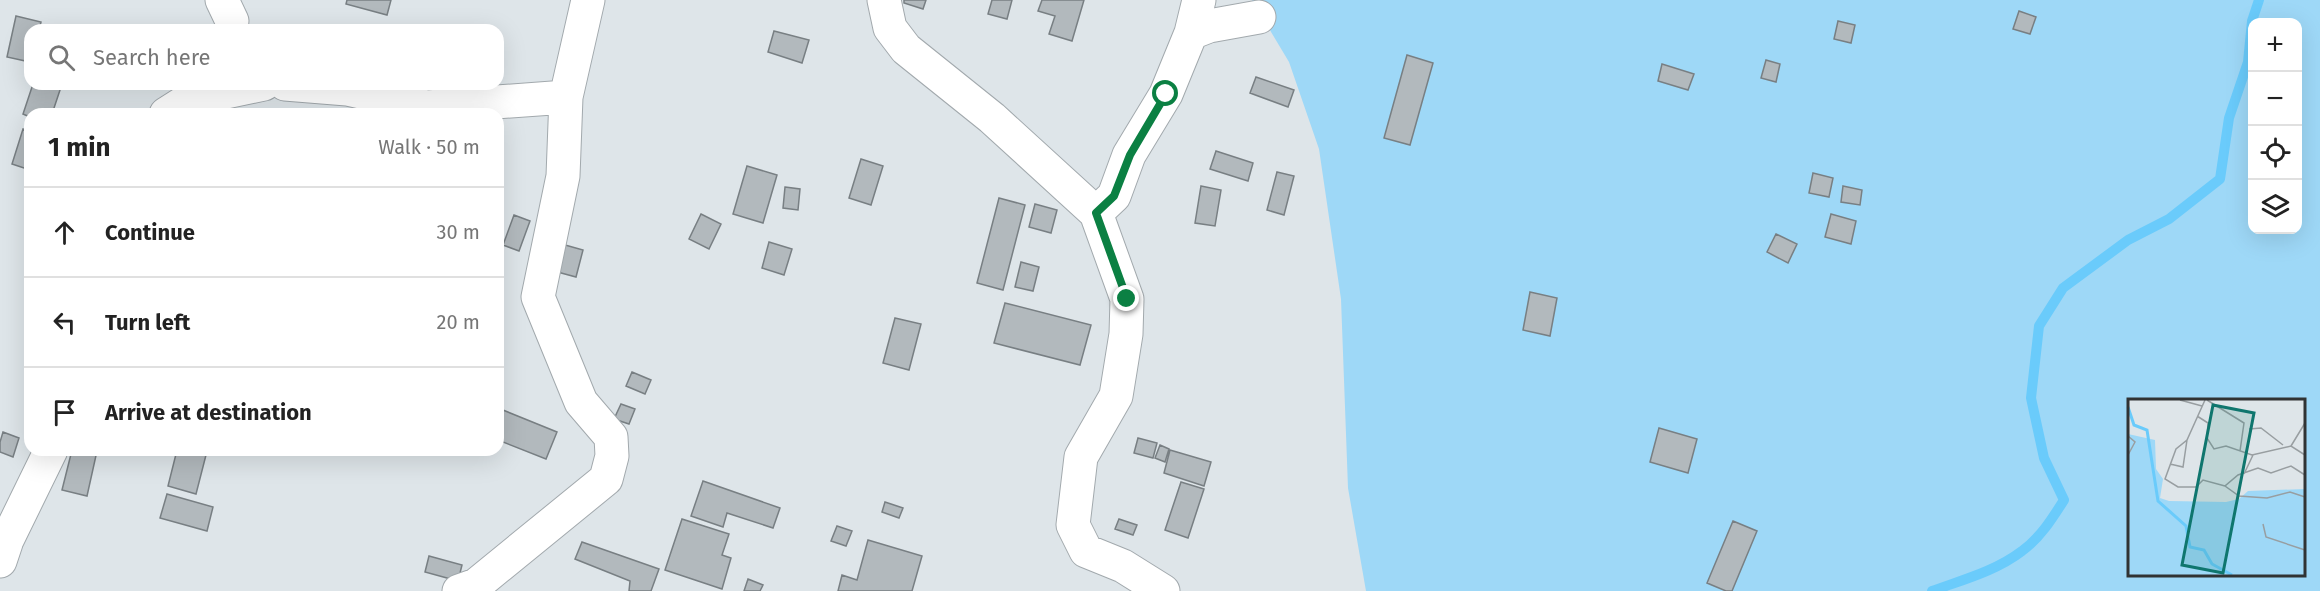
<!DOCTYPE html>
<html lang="en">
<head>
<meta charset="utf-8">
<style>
	:root { --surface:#fff; --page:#f2f2f2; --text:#222; --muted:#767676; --line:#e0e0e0 }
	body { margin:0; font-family:"Fira Sans",sans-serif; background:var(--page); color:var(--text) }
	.controls { position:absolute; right:18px; top:18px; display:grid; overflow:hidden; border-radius:12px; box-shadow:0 6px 24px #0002 }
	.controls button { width:54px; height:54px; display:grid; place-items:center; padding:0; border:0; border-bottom:2px solid var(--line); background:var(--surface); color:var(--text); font:30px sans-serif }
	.stop { position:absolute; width:18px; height:18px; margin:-14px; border:4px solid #0b8043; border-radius:50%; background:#fff }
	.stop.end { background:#0b8043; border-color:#fff; box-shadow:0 2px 6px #0008 }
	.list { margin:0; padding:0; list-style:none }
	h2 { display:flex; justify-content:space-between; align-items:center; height:78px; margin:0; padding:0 24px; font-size:26px }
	h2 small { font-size:20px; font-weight:400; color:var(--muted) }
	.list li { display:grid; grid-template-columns:39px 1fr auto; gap:18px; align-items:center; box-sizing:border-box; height:90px; padding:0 24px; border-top:2px solid var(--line) }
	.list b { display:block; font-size:22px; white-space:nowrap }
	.list em { font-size:20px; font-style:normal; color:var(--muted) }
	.icon { flex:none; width:33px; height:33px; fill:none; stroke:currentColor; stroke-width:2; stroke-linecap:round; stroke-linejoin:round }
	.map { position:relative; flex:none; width:2320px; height:591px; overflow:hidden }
	.search { position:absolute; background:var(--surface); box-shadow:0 6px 24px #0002; left:24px; top:24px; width:480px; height:66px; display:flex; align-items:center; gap:15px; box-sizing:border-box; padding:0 21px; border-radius:18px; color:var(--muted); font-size:22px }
	.panel { position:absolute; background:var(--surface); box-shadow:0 6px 24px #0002; left:24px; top:108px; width:480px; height:348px; border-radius:18px }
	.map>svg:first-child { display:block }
</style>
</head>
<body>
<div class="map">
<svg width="2320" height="591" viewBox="0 0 2320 591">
	<rect width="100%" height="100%" fill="#dee5e9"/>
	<path fill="#9ed8f7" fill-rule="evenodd" d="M1252,0H2320V591H1366L1348,488L1341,299L1319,149L1289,62ZM2252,22H2298V230H2252ZM2130,400H2304V574H2130Z"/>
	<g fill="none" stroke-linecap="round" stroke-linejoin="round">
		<path stroke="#6acbfb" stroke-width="10" d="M1932,591C1962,580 1996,571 2022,551C2040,538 2052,519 2064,500L2044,458L2031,398L2039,326L2063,288L2128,240L2169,219L2220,179L2229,118L2248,62L2252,21L2259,0"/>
	</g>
	<path fill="#b2b9bd" stroke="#787f83" stroke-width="1.5" d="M347,0H391L387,15L346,4Z
		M904,0H926L923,9L904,3Z
		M992,0H1012L1007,19L988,14Z
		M1042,0H1084L1072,41L1049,34L1055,16L1038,11Z
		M2019,11L2036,17L2030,34L2013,29Z
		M16,16L41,22L39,30H30V62L7,57Z
		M1838,21L1855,25L1851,43L1834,39Z
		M774,31L809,40L802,63L768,52Z
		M1407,55L1433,63L1410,145L1384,138Z
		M1766,60L1780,64L1776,82L1761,78Z
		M1662,64L1694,74L1688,90L1658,81Z
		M1256,77L1294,90L1288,107L1250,93Z
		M33,84H62L52,114H30V117L23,114Z
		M23,129L30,132V170L12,164Z
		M1216,151L1253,163L1248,181L1210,169Z
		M861,159L883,166L871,205L849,198Z
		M747,166L777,175L763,223L733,214Z
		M1277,172L1294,176L1284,215L1267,210Z
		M1813,173L1833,178L1829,197L1809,193Z
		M1201,186L1221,190L1215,226L1195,223Z
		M1843,186L1862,190L1860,205L1841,202Z
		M785,187L800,189L798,210L783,208Z
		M999,198L1025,205L1003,290L977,283Z
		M1035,204L1057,210L1051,233L1029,227Z
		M701,214L721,224L709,249L689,239Z
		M1831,214L1856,221L1851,244L1825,237Z
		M514,215L530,221L519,251L503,245Z
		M1776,234L1797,244L1788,263L1767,252Z
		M769,242L792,249L784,275L762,268Z
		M558,243L583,250L576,277L550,270Z
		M1021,262L1039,267L1033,291L1015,287Z
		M1530,292L1557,298L1550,336L1523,330Z
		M1005,303L1091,325L1080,365L994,343Z
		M895,318L921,324L909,370L883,363Z
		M632,372L651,380L645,394L626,386Z
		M621,404L635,409L629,424L614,419Z
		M498,408L557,432L546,459L498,440Z
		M1659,428L1697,439L1688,473L1650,462Z
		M3,432L19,438L13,457L0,452V442Z
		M1138,438L1157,443L1153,458L1134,453Z
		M1160,445L1169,449L1165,462L1155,458Z
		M72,450L97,451L87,496L62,490Z
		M177,450H188L206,455L196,494L168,486Z
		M1170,450L1211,462L1204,486L1164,473Z
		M703,481L780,508L773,528L727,513L723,527L691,516Z
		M1181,482L1204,489L1188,538L1165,530Z
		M167,494L213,507L207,531L160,518Z
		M885,502L903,508L899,518L882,512Z
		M682,519L729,534L722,555L731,558L722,589L665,570Z
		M1119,519L1137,525L1133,535L1115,529Z
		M1733,521L1757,531L1732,591H1726L1707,583Z
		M837,526L852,531L846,546L831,541Z
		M868,540L922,556L912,591H838L842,575L857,580Z
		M582,542L659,569L651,591H629L630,581L575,559Z
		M429,556L462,565L458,581L425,572Z
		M748,579L763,585L760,591H744Z"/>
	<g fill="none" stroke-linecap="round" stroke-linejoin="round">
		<defs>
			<path id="minor" d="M222,0L232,21
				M884,0L890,28L906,49L992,118L1096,213L1114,196L1129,155L1166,94L1191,33L1199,0
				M1191,33L1209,26L1259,17
				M285,84L347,89L427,107L566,97
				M166,114L188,100L264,84
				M1096,213L1127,299L1126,334L1116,396L1081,457L1073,525L1086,551L1123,566L1163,591
				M0,561L7,540L51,450
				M459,591L476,585L606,479L612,456L611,437L581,402L538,297L563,176L566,97L588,0"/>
		</defs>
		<use href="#minor" stroke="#a2a9ad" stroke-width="35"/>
		<use href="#minor" stroke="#fff" stroke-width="33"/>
	</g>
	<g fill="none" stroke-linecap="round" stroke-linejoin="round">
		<path stroke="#0b8043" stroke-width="8" d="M1127,299L1096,213L1114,196L1130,155L1166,94"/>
	</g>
	<g transform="translate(2128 399)">
		<rect width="177" height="177" fill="#dee5e9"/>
		<path d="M0,35L27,41L28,70L35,80L32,99L41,102L98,103L111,100L120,92L177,90V176H0Z" fill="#9ed8f7"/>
		<path fill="none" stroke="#6acbfb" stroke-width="3" d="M0,8L6,26L19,31L30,102L58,127L62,148L76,151L84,165L104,176"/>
		<path fill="none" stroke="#989ea1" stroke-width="1.5" d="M52,1L74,7M77,1L59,41L48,50L37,80L50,88H68L75,81L97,87M79,1L116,24L112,52M69,17L80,24L79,39L86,50L98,47L124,56L163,47L177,56M121,30L133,29L155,46M0,37L7,43L0,56M163,47L177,24M42,65L55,68L59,41M116,75L125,56M177,76L163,67L143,74L130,69L110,76L97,87L111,97L139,99L162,93L177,98M135,125L138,138L177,151M0,145V165"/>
		<path fill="#0f766e" fill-opacity="0.15" stroke="#0f766e" stroke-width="3" d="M85,6L126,14L95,174L54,166Z"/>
		<rect width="177" height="177" fill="none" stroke="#303334" stroke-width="3"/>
	</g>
</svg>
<div class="controls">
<button>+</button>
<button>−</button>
<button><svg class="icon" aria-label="locate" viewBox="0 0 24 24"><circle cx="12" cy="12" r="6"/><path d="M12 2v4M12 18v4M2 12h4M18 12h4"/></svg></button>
<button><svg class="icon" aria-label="layers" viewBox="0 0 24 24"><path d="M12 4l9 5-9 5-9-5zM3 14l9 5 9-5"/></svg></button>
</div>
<div class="stop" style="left:1166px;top:94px"></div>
<div class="stop end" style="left:1127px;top:299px"></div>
<div class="search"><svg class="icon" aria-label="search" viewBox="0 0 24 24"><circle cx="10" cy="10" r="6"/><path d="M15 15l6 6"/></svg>Search here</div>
<section class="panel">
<h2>1 min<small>Walk · 50 m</small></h2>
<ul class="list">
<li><svg class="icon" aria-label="ahead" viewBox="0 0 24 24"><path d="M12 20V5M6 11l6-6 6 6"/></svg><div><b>Continue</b></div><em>30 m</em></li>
<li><svg class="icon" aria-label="left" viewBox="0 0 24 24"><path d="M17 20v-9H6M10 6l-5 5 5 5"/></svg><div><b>Turn left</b></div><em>20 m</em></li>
<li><svg class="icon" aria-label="arrive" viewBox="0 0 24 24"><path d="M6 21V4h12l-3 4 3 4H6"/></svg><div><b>Arrive at destination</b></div></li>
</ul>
</section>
</div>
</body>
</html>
